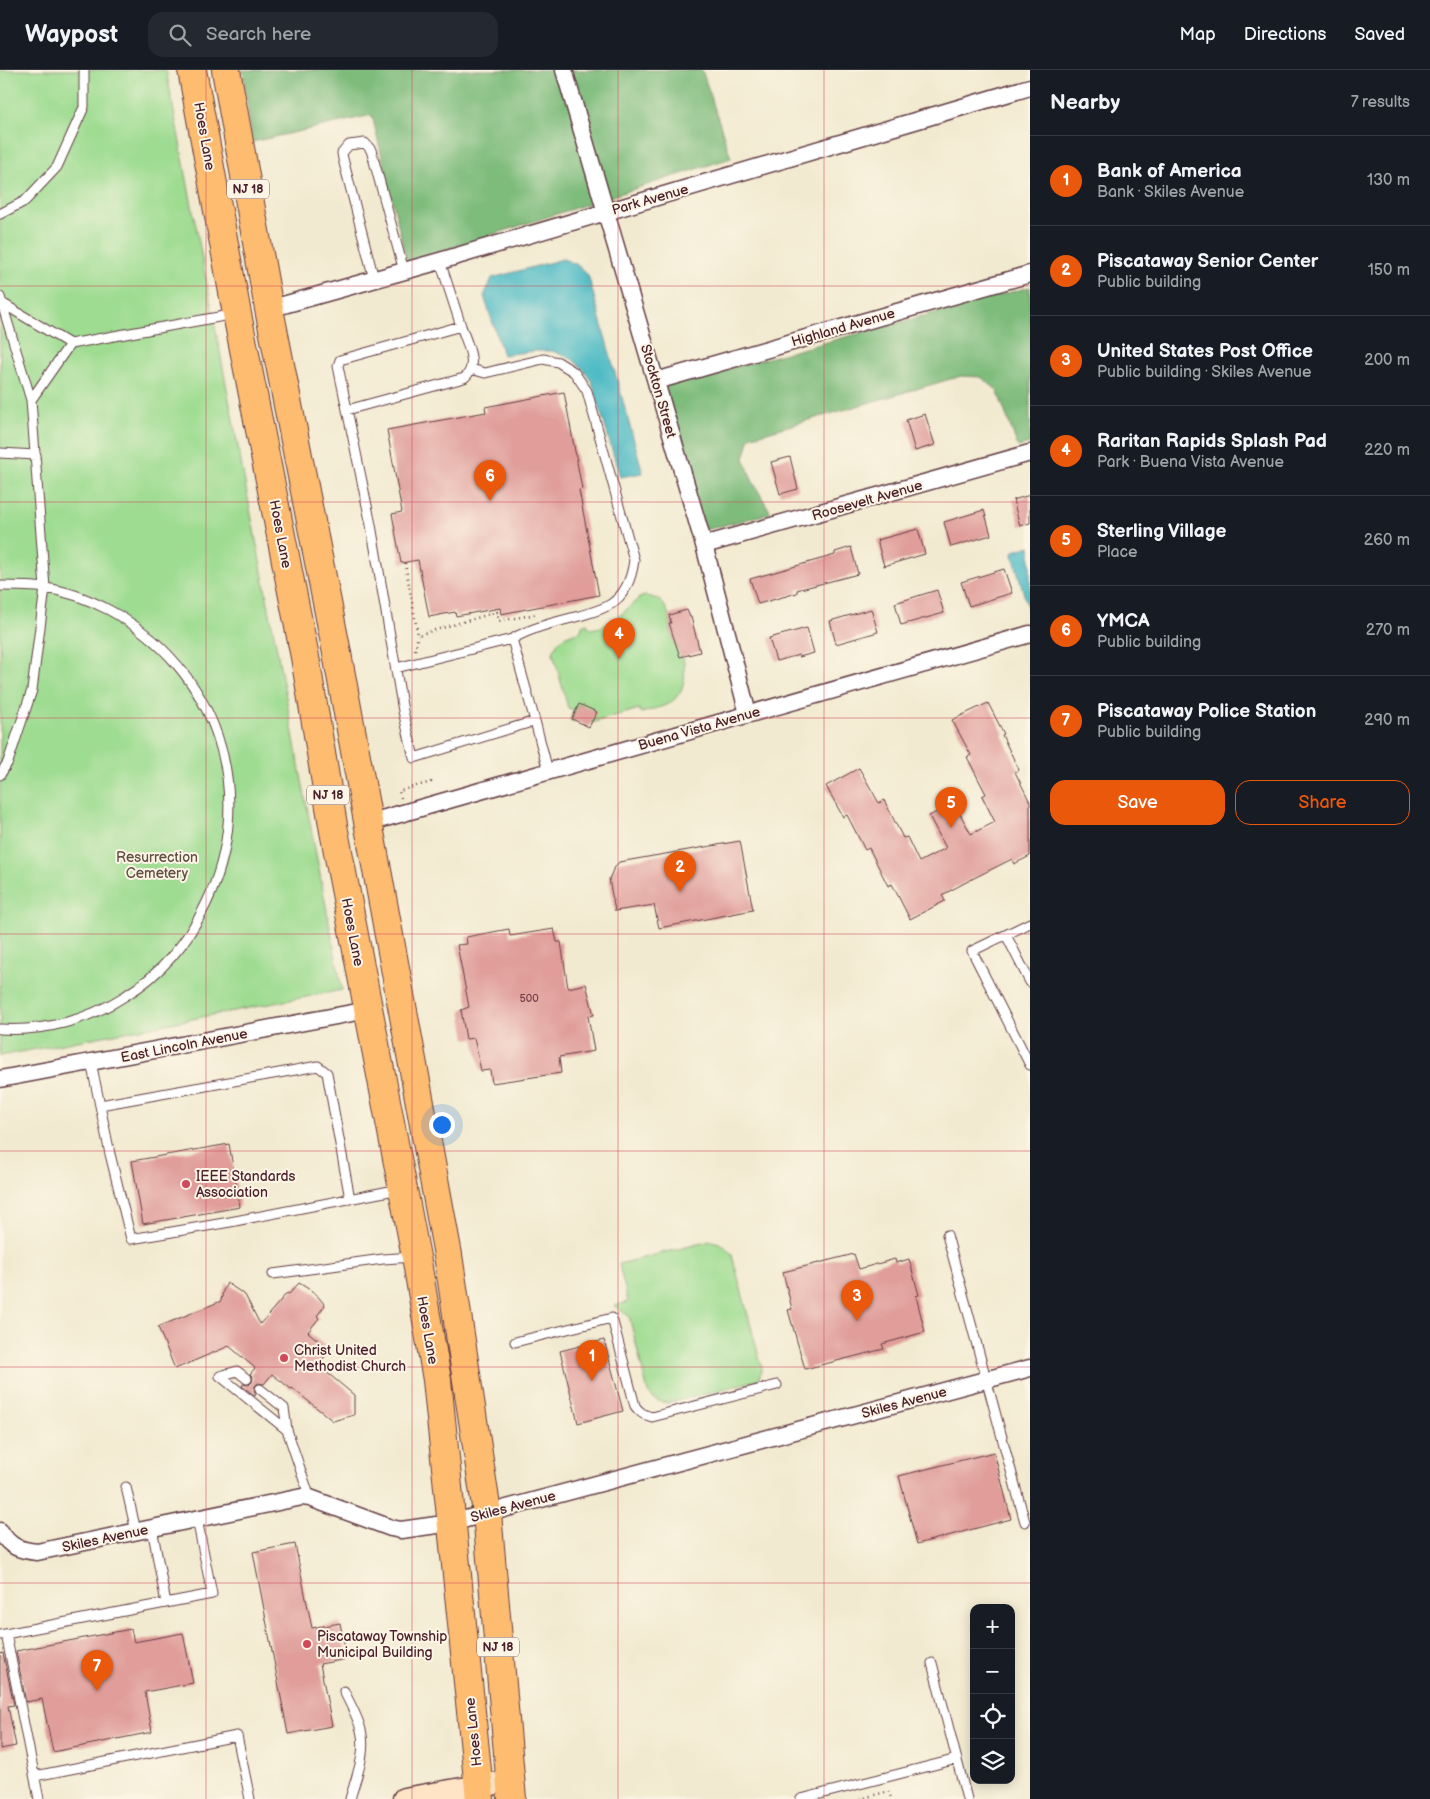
<!DOCTYPE html>
<html lang="en">
<head>
<meta charset="utf-8">
<style>
	:root { --surface:#171b24; --page:#242831; --text:#f1f3f6; --muted:#9ea1a6; --line:#363941; --accent:#ea580c }
	body { margin:0; font-family:"Balsamiq Sans",sans-serif; background:var(--page); color:var(--text) }
	.controls { position:absolute; right:15px; bottom:15px; display:grid; overflow:hidden; border-radius:10px; box-shadow:0 2px 12px #0003 }
	.controls button { width:45px; height:45px; display:grid; place-items:center; padding:0; border:0; border-bottom:1px solid var(--line); background:var(--surface); color:var(--text); font:25px sans-serif }
	.you { position:absolute; left:441px; top:1054px; width:18px; height:18px; margin:-12px; border:4px solid #fff; border-radius:50%; background:#1a73e8; box-shadow:0 0 0 8px #1a73e833 }
	.badge { display:grid; place-items:center; width:32px; height:32px; border-radius:50%; background:var(--accent); color:#fff; font-size:16px; font-weight:700 }
	.pin { position:absolute; translate:-50% -41px; filter:drop-shadow(0 1px 2px #0008) }
	.pin::after { content:''; position:absolute; top:26px; width:18px; height:15px; background:inherit; clip-path:polygon(0 0,100% 0,50% 100%) }
	.list { margin:0; padding:0; list-style:none }
	h2 { display:flex; justify-content:space-between; align-items:center; height:65px; margin:0; padding:0 20px; font-size:21px }
	h2 small { font-size:16px; font-weight:400; color:var(--muted) }
	.list li { display:grid; grid-template-columns:32px 1fr auto; gap:15px; align-items:center; box-sizing:border-box; height:90px; padding:0 20px; border-top:1px solid var(--line) }
	.list b { display:block; font-size:19px; white-space:nowrap }
	.list p { margin:0; font-size:16px; white-space:nowrap; color:var(--muted) }
	.list em { font-size:16px; font-style:normal; color:var(--muted) }
	.actions { display:flex; gap:10px; padding:15px 20px }
	.actions a { flex:1; padding:11px 0; border:1px solid var(--accent); border-radius:15px; text-align:center; font-size:18px; color:var(--accent) }
	.actions .main { background:var(--accent); color:#fff }
	.icon { flex:none; width:28px; height:28px; fill:none; stroke:currentColor; stroke-width:2; stroke-linecap:round; stroke-linejoin:round }
	.map { position:relative; flex:none; width:1030px; height:1729px; overflow:hidden }
	header { display:flex; align-items:center; gap:30px; box-sizing:border-box; height:70px; padding:0 25px; background:var(--surface); border-bottom:1px solid var(--line) }
	header strong { font-size:24px }
	nav { display:flex; gap:28px; margin-inline-start:auto; font-size:18px }
	.search { width:350px; height:45px; background:var(--page); display:flex; align-items:center; gap:12px; box-sizing:border-box; padding:0 18px; border-radius:15px; color:var(--muted); font-size:19px }
	main { display:flex }
	aside { flex:1; background:var(--surface) }
	.map>svg:first-child { display:block }
</style>
</head>
<body>
<header>
<strong>Waypost</strong>
<div class="search"><svg class="icon" aria-label="search" viewBox="0 0 24 24"><circle cx="10" cy="10" r="6"/><path d="M15 15l6 6"/></svg>Search here</div>
<nav><a>Map</a><a>Directions</a><a>Saved</a></nav>
</header>
<main>
<div class="map">
<svg width="1030" height="1729" viewBox="0 0 1030 1729">
	<rect width="100%" height="100%" fill="#fcf5e5"/>
	<filter id="ink" filterUnits="userSpaceOnUse"><feTurbulence type="fractalNoise" baseFrequency=".02" numOctaves="2"/><feDisplacementMap in="SourceGraphic" scale="10" xChannelSelector="R" yChannelSelector="G"/><feConvolveMatrix kernelMatrix="1 2 1 2 8 2 1 2 1" color-interpolation-filters="sRGB"/></filter>
	<filter id="wash" filterUnits="userSpaceOnUse"><feTurbulence type="fractalNoise" baseFrequency=".0096" numOctaves="4" result="noise"/><feDisplacementMap in="SourceGraphic" scale="20" xChannelSelector="R" yChannelSelector="G"/><feGaussianBlur stdDeviation="1.12" result="paint"/><feColorMatrix in="noise" values="0 0 0 0 0 0 0 0 0 0 0 0 0 0 0 0 0 1.4 0 .05"/><feComposite in="paint" operator="in"/></filter>
	<g filter="url(#wash)">
		<rect width="100%" height="100%" fill="#f2ead0"/>
		<path fill="#9edc91" stroke="#747e5e" d="M0,0H166L342,920L0,986Z
			M645,526C664,528 667,538 671,553L669,554C672,562 673,573 678,580C681,585 679,579 682,586C685,593 685,602 684,610C680,634 662,637 641,643L639,639L591,653L596,642L579,634L572,648L575,650L574,652L570,650L574,640L568,638L553,583C557,568 567,565 581,561L582,555L587,553L589,558C605,562 628,538 639,528Z
			M710,1171C721,1172 725,1176 732,1185L762,1298L759,1309L753,1311L669,1333C660,1333 653,1330 648,1322L629,1246L614,1236L628,1232L619,1194Z"/>
		<path fill="#7ebc7b" stroke="#646e53" d="M243,0H702L731,88L407,192L372,45L252,72Z
			M1030,217V374L1018,377L997,320L981,307L961,306L750,367L744,388L752,410L771,443L705,460L665,316Z"/>
		<path fill="#4bbac4" stroke="#4a6c78" d="M563,189L576,194L588,205L643,403L620,407L592,312L583,299L572,289L552,281H535L503,285L484,226L492,208Z
			M1030,476V541L1028,539L1013,485L1014,481Z"/>
		<g id="blocks">
			<path fill="#e09d9a" d="M564,322L582,419L579,420L599,525L501,544L500,538L456,546L455,542L429,547L418,490L401,493L392,444L402,442L387,360L486,342L485,337Z
				M925,344L935,375L915,381L906,350Z
				M790,387L798,419L780,424L771,392Z
				M1030,425V453L1020,456L1013,430Z
				M984,440L991,465L951,477L944,452Z
				M918,459L925,484L884,496L877,470Z
				M851,477L858,504L797,520V523L758,534L750,509L835,485V482Z
				M1004,499L1012,523L969,536L961,512Z
				M937,520L944,543L901,555L895,533Z
				M871,539L878,562L836,574L830,551Z
				M687,540L690,547H691L700,582L680,587L669,553H671L669,545Z
				M807,558L814,583L799,587V585L776,591L769,568Z
				M988,633L1004,664L1002,665L1019,700L1015,702L1030,732V786L1014,794L1012,789L974,808L942,825L945,831L910,849L892,814L888,816L869,778L865,780L847,745L843,747L826,716L859,698L879,733L884,730L903,768L907,767L919,792L946,778L929,746L954,733L971,764L995,752L982,726L986,724L967,687L971,685L952,650Z
				M579,634L597,642L589,657L572,649Z
				M740,771L753,840L659,858L654,835L615,841L609,809L613,800L619,792Z
				M509,859L510,866L554,859L557,872H561L568,918L586,914L594,945L588,946L594,981L559,987L561,1003L492,1013L490,1000L481,1001L474,968L466,969L461,940L469,937L457,875L467,874L466,867Z
				M229,1074L240,1137L143,1154L132,1091Z
				M854,1184L859,1199L895,1189L896,1193L909,1189L919,1225L916,1226L925,1262L882,1274L884,1279L805,1299L788,1240L792,1239L783,1202Z
				M227,1213L245,1225L260,1254L287,1223L289,1224L299,1213L315,1223L325,1235L317,1246L319,1248L308,1262L330,1280L318,1295L354,1325V1345L333,1351L292,1318L291,1319L272,1304L264,1314L258,1313L255,1316L254,1321L256,1324L255,1326L242,1316L243,1314L249,1315L252,1312L253,1307L250,1304L255,1298L229,1276L175,1299L158,1257L221,1231L223,1221Z
				M604,1270L623,1341L578,1353L560,1281Z
				M994,1382L1011,1449L917,1474L899,1406Z
				M295,1474L312,1558L340,1553L347,1589L320,1594L332,1656L288,1664L253,1482Z
				M131,1559L134,1572L183,1563L193,1613L145,1622L152,1662L53,1682L42,1629L26,1632L16,1581Z
				M3,1583L14,1635L8,1636L16,1676L0,1679V1584Z"/>
		</g>
	</g>
	<g filter="url(#ink)">
		<use href="#blocks" fill-opacity="0" stroke="#633d44" stroke-width="1"/>
		<g fill="none" stroke-linecap="round" stroke-linejoin="round">
			<defs>
				<path id="lane" d="M0,144L25,131L57,97L84,37V0
					M440,191L461,256L340,290L338,296L371,455L403,641L414,688L535,651L548,701
					M374,209L343,89L342,83L349,75L365,73L371,80L404,201
					M0,227L31,330L45,518L32,620L8,692L0,705
					M2,233L70,274L235,244
					M471,299L485,303L543,289L558,292L574,302L587,321L634,490C632,506 626,524 611,534C602,540 589,543 579,546C556,552 533,557 512,569
					M31,330L70,274
					M347,340L464,308C480,296 466,272 461,256
					M0,383L36,385
					M0,516C15,516 31,516 45,518C67,521 90,530 109,540C217,598 259,724 206,834C188,872 161,904 125,926C88,950 44,962 0,959
					M396,598L512,569L535,651
					M1030,853L972,881L1030,995
					M1006,865L1030,912
					M91,992L110,1084L131,1169L230,1152L400,1119
					M100,1035L318,996L327,1003L350,1129
					M947,1165L1025,1452
					M273,1204L383,1189L413,1187
					M515,1272L612,1248L635,1336C640,1343 644,1345 652,1347L777,1315
					M220,1306L287,1360L310,1428
					M220,1306L237,1301L247,1309
					M260,1319L284,1338L287,1360
					M126,1417L136,1461
					M152,1458L166,1533
					M6,1564L39,1729
					M0,1565L212,1524L197,1449
					M932,1593L967,1729
					M344,1621C350,1634 358,1647 361,1660C367,1683 356,1707 350,1729
					M35,1706L237,1666L250,1729
					M801,1729L957,1689"/>
				<path id="street" d="M564,0L704,475L748,644
					M269,239L440,191L1030,17
					M656,311L1030,204
					M704,475L1030,383
					M368,753L1030,564
					M0,1009L368,940
					M0,1461C10,1477 19,1480 37,1482L302,1427L310,1428L391,1458L401,1460L451,1453L1030,1298"/>
				<path id="secondary" d="M404,1729L509,1711"/>
				<path id="highway" d="M192,0L237,244L305,587L334,761L417,1192L437,1310L480,1729
					M226,0L269,239L336,578L448,1185L487,1443L512,1729"/>
			</defs>
			<use href="#lane" stroke="#633d44" stroke-width="11"/>
			<use href="#street" stroke="#633d44" stroke-width="19"/>
			<use href="#secondary" stroke="#633d44" stroke-width="25"/>
			<use href="#highway" stroke="#633d44" stroke-width="30"/>
			<path stroke="#633d44" stroke-width="2.5" stroke-dasharray="1 4" stroke-linecap="butt" d="M405,493L418,565L497,542L499,551L537,544
				M415,580L418,565
				M401,728L399,721L431,712L430,708
				M889,1721L891,1729
				M860,1729L889,1721"/>
			<use href="#lane" stroke="#fff" stroke-width="9"/>
			<use href="#street" stroke="#fff" stroke-width="16"/>
			<use href="#secondary" stroke="#ffe4c6" stroke-width="22"/>
			<use href="#highway" stroke="#febc70" stroke-width="28"/>
		</g>
	</g>
	<path fill="none" stroke="#d1495b" stroke-width="1" stroke-opacity="0.55" d="M206,0V1729M412,0V1729M618,0V1729M824,0V1729M0,216H1030M0,432H1030M0,648H1030M0,864H1030M0,1081H1030M0,1297H1030M0,1513H1030"/>
	<g fill="#d1495b" stroke="#fcf5e5" stroke-width="2">
		<circle cx="186" cy="1114" r="5"/>
		<circle cx="284" cy="1288" r="5"/>
		<circle cx="307" cy="1574" r="5"/>
	</g>
	<g text-anchor="middle" stroke-width="4" stroke-linejoin="round" paint-order="stroke">
		<g font-size="11" fill="#703e47">
			<text x="529" y="932">500</text>
		</g>
		<g fill="#fcf5e5" stroke="#7f5f63" stroke-width="1">
			<rect x="227" y="109.5" width="42" height="19" rx="4"/>
			<rect x="307" y="715.5" width="42" height="19" rx="4"/>
			<rect x="477" y="1567.5" width="42" height="19" rx="4"/>
		</g>
		<g font-size="12" font-weight="bold" fill="#4a1f2b">
			<text x="248" y="123">NJ 18</text>
			<text x="328" y="729">NJ 18</text>
			<text x="498" y="1581">NJ 18</text>
		</g>
		<g font-size="14" fill="#4a1f2b" stroke="#fcf5e5">
			<text transform="translate(205 66) rotate(80)" y="5">Hoes Lane</text>
			<text transform="translate(650 129) rotate(-16)" y="5">Park Avenue</text>
			<text transform="translate(843 257) rotate(-16)" y="5">Highland Avenue</text>
			<text transform="translate(659 321) rotate(74)" y="5">Stockton Street</text>
			<text transform="translate(867 430) rotate(-16)" y="5">Roosevelt Avenue</text>
			<text transform="translate(281 464) rotate(79)" y="5">Hoes Lane</text>
			<text transform="translate(699 658) rotate(-16)" y="5">Buena Vista Avenue</text>
			<text transform="translate(353 862) rotate(79)" y="5">Hoes Lane</text>
			<text transform="translate(184 975) rotate(-11)" y="5">East Lincoln Avenue</text>
			<text transform="translate(428 1260) rotate(80)" y="5">Hoes Lane</text>
			<text transform="translate(904 1332) rotate(-15)" y="5">Skiles Avenue</text>
			<text transform="translate(513 1436) rotate(-15)" y="5">Skiles Avenue</text>
			<text transform="translate(105 1468) rotate(-12)" y="5">Skiles Avenue</text>
			<text transform="translate(473 1662) rotate(-96)" y="5">Hoes Lane</text>
		</g>
		<g font-size="14" fill="#5f4e44" stroke="#fcf5e5">
			<text x="157" y="792">Resurrection<tspan x="157" dy="16">Cemetery</tspan></text>
		</g>
		<g font-size="14" fill="#4a1f2b" stroke="#fcf5e5" text-anchor="start">
			<text x="196" y="1111">IEEE Standards<tspan x="196" dy="16">Association</tspan></text>
			<text x="294" y="1285">Christ United<tspan x="294" dy="16">Methodist Church</tspan></text>
			<text x="317" y="1571">Piscataway Township<tspan x="317" dy="16">Municipal Building</tspan></text>
		</g>
	</g>
</svg>
<div class="controls">
<button>+</button>
<button>−</button>
<button><svg class="icon" aria-label="locate" viewBox="0 0 24 24"><circle cx="12" cy="12" r="6"/><path d="M12 2v4M12 18v4M2 12h4M18 12h4"/></svg></button>
<button><svg class="icon" aria-label="layers" viewBox="0 0 24 24"><path d="M12 4l9 5-9 5-9-5zM3 14l9 5 9-5"/></svg></button>
</div>
<div class="you"></div>
<div class="pin badge" style="left:592px;top:1311px">1</div>
<div class="pin badge" style="left:680px;top:822px">2</div>
<div class="pin badge" style="left:857px;top:1251px">3</div>
<div class="pin badge" style="left:619px;top:589px">4</div>
<div class="pin badge" style="left:951px;top:758px">5</div>
<div class="pin badge" style="left:490px;top:431px">6</div>
<div class="pin badge" style="left:97px;top:1621px">7</div>
</div>
<aside>
<h2>Nearby<small>7 results</small></h2>
<ul class="list">
<li><span class="badge">1</span><div><b>Bank of America</b><p>Bank · Skiles Avenue</p></div><em>130 m</em></li>
<li><span class="badge">2</span><div><b>Piscataway Senior Center</b><p>Public building</p></div><em>150 m</em></li>
<li><span class="badge">3</span><div><b>United States Post Office</b><p>Public building · Skiles Avenue</p></div><em>200 m</em></li>
<li><span class="badge">4</span><div><b>Raritan Rapids Splash Pad</b><p>Park · Buena Vista Avenue</p></div><em>220 m</em></li>
<li><span class="badge">5</span><div><b>Sterling Village</b><p>Place</p></div><em>260 m</em></li>
<li><span class="badge">6</span><div><b>YMCA</b><p>Public building</p></div><em>270 m</em></li>
<li><span class="badge">7</span><div><b>Piscataway Police Station</b><p>Public building</p></div><em>290 m</em></li>
</ul>
<div class="actions"><a class="main">Save</a><a>Share</a></div>
</aside>
</main>
</body>
</html>
